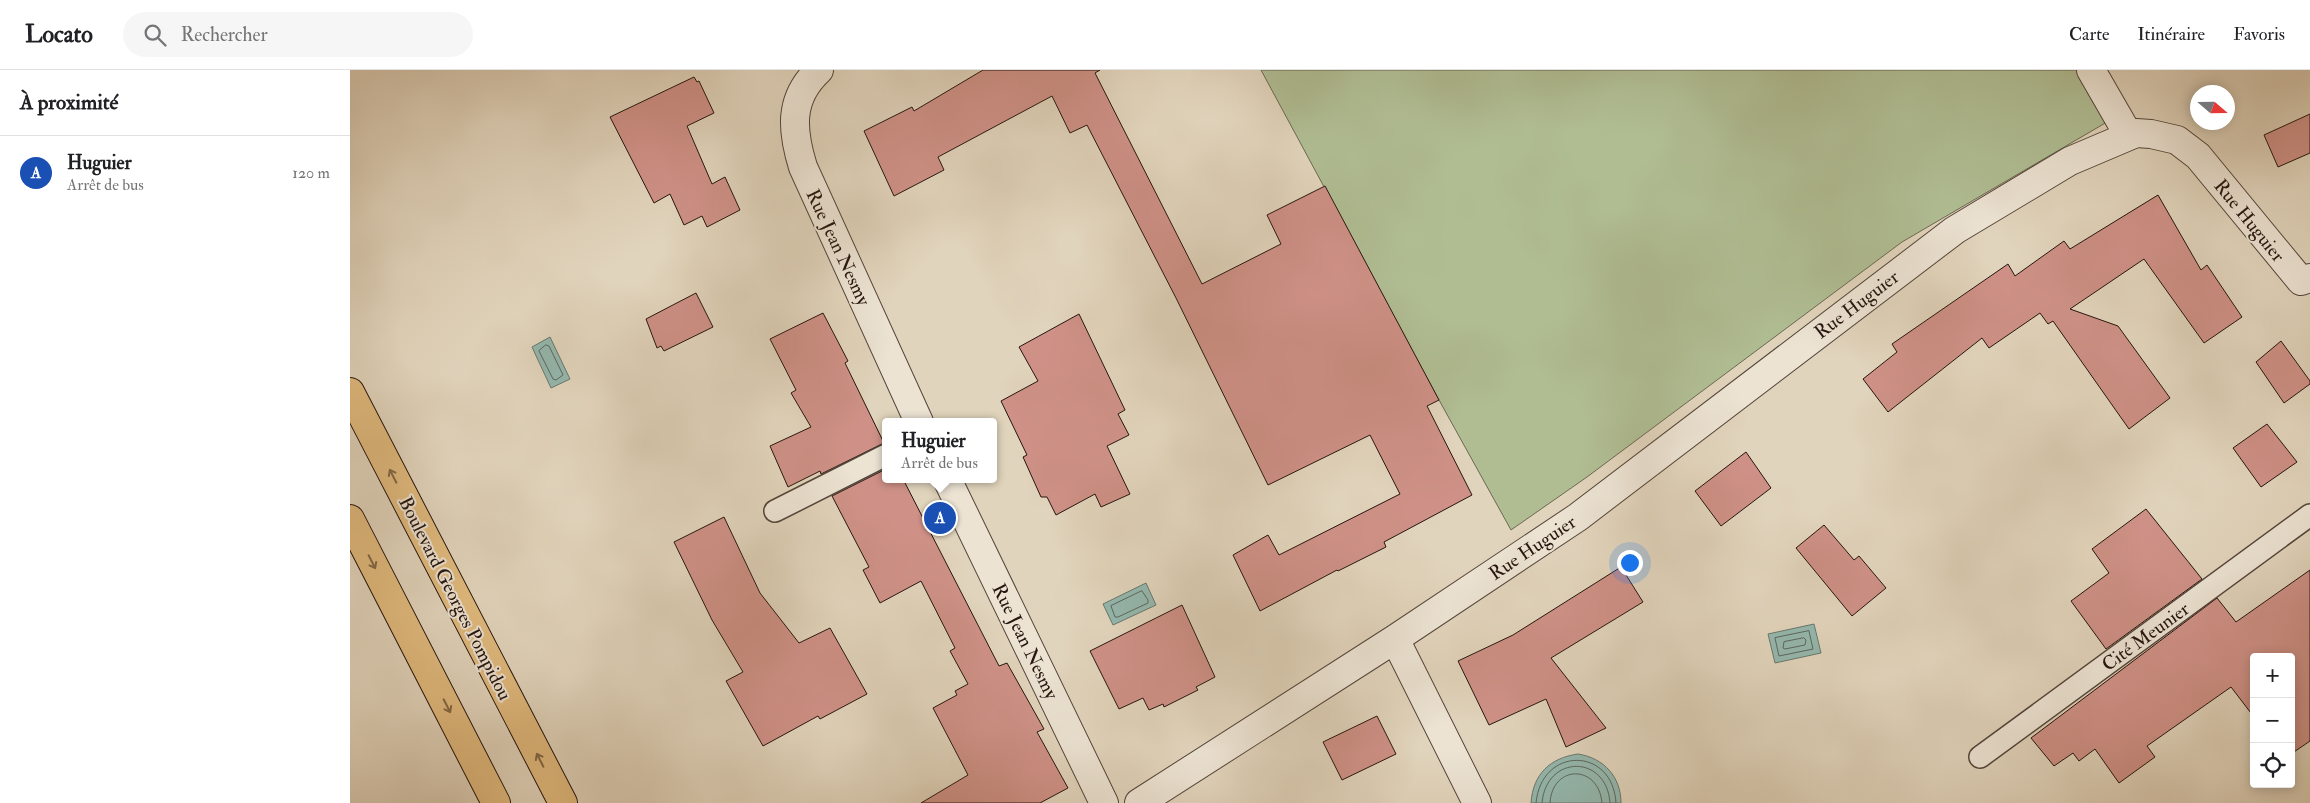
<!DOCTYPE html>
<html lang="fr">
<head>
<meta charset="utf-8">
<style>
	:root { --surface:#fff; --page:#f6f6f6; --text:#202124; --muted:#757577; --line:#e0e0e0; --accent:#8f2418 }
	body { margin:0; font-family:"IM FELL Double Pica",serif; background:var(--page); color:var(--text) }
	.controls { position:absolute; right:15px; bottom:15px; display:grid; overflow:hidden; border-radius:5px; box-shadow:0 2px 12px #0003 }
	.controls button { width:45px; height:45px; display:grid; place-items:center; padding:0; border:0; border-bottom:1px solid var(--line); background:var(--surface); color:var(--text); font:25px sans-serif }
	.compass { position:absolute; left:1840px; top:15px; width:45px; height:45px; border-radius:50%; background:var(--surface); box-shadow:0 2px 12px #0003; rotate:110deg }
	.you { position:absolute; left:1279px; top:492px; width:18px; height:18px; margin:-12px; border:4px solid #fff; border-radius:50%; background:#1a73e8; box-shadow:0 0 0 8px #1a73e833 }
	.badge { display:grid; place-items:center; width:32px; height:32px; border-radius:50%; background:var(--accent); color:#fff; font-size:16px; font-weight:700 }
	.pin { position:absolute; translate:-50% -50%; border:2px solid #fff; box-shadow:0 1px 5px #0006 }
	.popup { position:absolute; left:532px; top:348px; width:115px; height:65px; box-sizing:border-box; display:grid; place-content:center; border-radius:5px; background:var(--surface); filter:drop-shadow(0 1px 4px #0005); font-size:16px; white-space:nowrap; color:var(--muted) }
	.popup b { font-size:19px; color:var(--text) }
	.popup::after { content:''; position:absolute; left:50%; top:100%; margin-left:-10px; border:10px solid transparent; border-top-color:var(--surface) }
	.list { margin:0; padding:0; list-style:none }
	h2 { display:flex; justify-content:space-between; align-items:center; height:65px; margin:0; padding:0 20px; font-size:21px }
	h2 small { font-size:16px; font-weight:400; color:var(--muted) }
	.list li { display:grid; grid-template-columns:32px 1fr auto; gap:15px; align-items:center; box-sizing:border-box; height:75px; padding:0 20px; border-top:1px solid var(--line) }
	.list b { display:block; font-size:19px; white-space:nowrap }
	.list p { margin:0; font-size:16px; white-space:nowrap; color:var(--muted) }
	.list em { font-size:16px; font-style:normal; color:var(--muted) }
	.icon { flex:none; width:28px; height:28px; fill:none; stroke:currentColor; stroke-width:2; stroke-linecap:round; stroke-linejoin:round }
	.map { position:relative; flex:none; width:1960px; height:733px; overflow:hidden }
	header { display:flex; align-items:center; gap:30px; box-sizing:border-box; height:70px; padding:0 25px; background:var(--surface); border-bottom:1px solid var(--line) }
	header strong { font-size:24px }
	nav { display:flex; gap:28px; margin-inline-start:auto; font-size:18px }
	.search { width:350px; height:45px; background:var(--page); display:flex; align-items:center; gap:12px; box-sizing:border-box; padding:0 18px; border-radius:28px; color:var(--muted); font-size:19px }
	main { display:flex }
	aside { flex:1; background:var(--surface) }
	.map>svg:first-child { display:block }
</style>
</head>
<body>
<header>
<strong>Locato</strong>
<div class="search"><svg class="icon" aria-label="search" viewBox="0 0 24 24"><circle cx="10" cy="10" r="6"/><path d="M15 15l6 6"/></svg>Rechercher</div>
<nav><a>Carte</a><a>Itinéraire</a><a>Favoris</a></nav>
</header>
<main>
<aside>
<h2>À proximité<small></small></h2>
<ul class="list">
<li><span class="badge" style="background:#1a4fb4">A</span><div><b>Huguier</b><p>Arrêt de bus</p></div><em>120 m</em></li>
</ul>
</aside>
<div class="map">
<svg width="1960" height="733" viewBox="0 0 1960 733">
	<rect width="100%" height="100%" fill="#e1d4bc"/>
	<filter id="stains"><feTurbulence type="fractalNoise" baseFrequency=".004" numOctaves="4"/><feColorMatrix values="0 0 0 0 .2 0 0 0 0 .09 0 0 0 0 .02 0 0 0 .5 -.17"/></filter>
	<radialGradient id="worn" r=".72"><stop offset=".6" stop-color="#630" stop-opacity="0"/><stop offset="1" stop-color="#630" stop-opacity=".3"/></radialGradient>
	<path fill="#b0bd93" stroke="#6a6951" d="M911,0H1730L1757,52L1552,172L1237,407L1161,460L1089,330Z"/>
	<path fill="#94b8ae" stroke="#68776e" d="M200,267L220,309L201,318L182,277Z
		M796,513L806,535L763,555L753,534Z
		M1464,554L1471,583L1425,593L1418,564Z
		M1228,684C1254,688 1271,707 1271,733H1181C1183,704 1200,688 1228,684Z"/>
	<g fill="none" stroke-linecap="round" stroke-linejoin="round">
		<path stroke="#5c665e" stroke-width="1" d="M196,275L199,276L213,305L206,310L203,309L189,281Z
			M792,521L798,530V533L768,547H765L761,536Z
			M1459,561L1463,579L1429,586L1425,568Z
			M1454,568L1456,570L1455,575L1435,579L1433,578L1434,572Z
			M1186,733C1191,676 1263,676 1266,733
			M1192,733C1196,684 1257,684 1260,733
			M1200,733C1202,694 1249,694 1252,733"/>
	</g>
	<path fill="#cf9187" stroke="#25150f" d="M633,0H750L745,3L852,214L931,174L917,145L975,116L1089,330L1077,336L1122,425L1034,472L1036,477L988,501L987,500L910,541L883,485L918,465L929,485L1050,424L1020,365L918,415L826,228L737,55L720,63L702,26L588,87L594,100L544,126L514,61L562,37L564,41Z
		M344,7L347,12L349,11L364,43L337,56L362,114L375,107L390,140L357,157L352,146L334,155L320,124L304,133L260,47Z
		M1960,44V83L1928,97L1914,65Z
		M1808,125L1851,200L1857,195L1892,247L1854,273L1794,189L1720,239L1768,256L1820,328L1779,359L1703,251L1698,254L1690,243L1639,278L1632,268L1538,342L1513,309L1547,282L1542,274L1658,194L1665,206L1714,171L1720,179Z
		M346,223L363,257L314,281L311,276L307,278L296,249Z
		M473,243L498,291L495,293L534,373L471,404L470,401L438,417L420,376L461,357L441,323L446,320L420,269Z
		M729,244L775,340L768,344L779,365L757,376L780,424L751,437L745,424L706,445L697,427H691L673,387L677,385L651,331L688,311L669,277Z
		M1931,271L1960,311V314L1934,333L1906,292Z
		M1917,354L1947,392L1911,417L1883,378Z
		M1396,382L1421,418L1371,456L1345,421Z
		M536,399V409H553L649,596L657,593L694,659L687,662L718,718L690,733H571L618,705L583,638L607,625L605,621L618,614L600,581L605,578L571,511L530,533L513,500L519,497L482,426Z
		M1796,439L1852,509L1756,579L1721,531L1759,503L1742,479Z
		M374,447L410,523L449,573L480,558L517,624L470,649L468,646L413,676L376,611L393,602L362,550L324,472Z
		M1474,455L1504,490L1509,486L1536,518L1502,546L1446,478Z
		M1271,497L1293,532L1201,588L1256,658L1216,677L1196,629L1139,655L1108,591L1163,565Z
		M1960,500V671L1941,684V587H1904V647L1881,617L1797,676L1805,687L1769,713L1745,679L1729,691L1723,683L1704,696L1681,668L1867,528L1886,552Z
		M832,535L865,607L846,617L848,620L814,637L813,634L799,640L793,628L769,639L740,581Z
		M1027,646L1046,684L992,710L973,672Z"/>
	<g fill="none" stroke-linecap="round" stroke-linejoin="round">
		<defs>
			<path id="service" d="M425,441L536,385
				M1630,687L1960,445"/>
			<path id="minor" d="M469,0C438,29 442,61 453,97L569,352
				M1741,0L1779,66
				M597,409L754,733
				M1045,569L1127,733
				M789,733L1045,569L1228,447L1605,160L1720,91L1786,63L1801,64L1827,70L1848,86L1951,211L1960,208"/>
			<path id="primary" d="M0,322L213,733
				M0,449L146,733"/>
		</defs>
		<use href="#service" stroke="#54453a" stroke-width="24"/>
		<use href="#minor" stroke="#54453a" stroke-width="30"/>
		<use href="#primary" stroke="#25150f" stroke-width="30"/>
		<use href="#service" stroke="#ece3d3" stroke-width="21"/>
		<use href="#minor" stroke="#ece3d3" stroke-width="28"/>
		<use href="#primary" stroke="#e0ba7e" stroke-width="28"/>
	</g>
	<defs><path id="oneway-shaft" d="M-6 0H5M1.5-3L5.5 0L1.5 3" fill="none" stroke-width="1.6" stroke-linecap="round" stroke-linejoin="round" transform="scale(1.25)"/></defs>
	<g stroke="#826846">
		<use href="#oneway-shaft" transform="translate(43 406) rotate(-117)"/>
		<use href="#oneway-shaft" transform="translate(22 492) rotate(63)"/>
		<use href="#oneway-shaft" transform="translate(97 636) rotate(63)"/>
		<use href="#oneway-shaft" transform="translate(190 690) rotate(-117)"/>
	</g>
	<g text-anchor="middle" stroke-width="4" stroke-linejoin="round" paint-order="stroke">
		<g font-size="19" fill="#25150f" stroke="#ece3d3">
			<text transform="translate(1900 150) rotate(51)" y="7">Rue Huguier</text>
			<text transform="translate(489 177) rotate(65)" y="7">Rue Jean Nesmy</text>
			<text transform="translate(1506 234) rotate(-37)" y="7">Rue Huguier</text>
			<text transform="translate(1182 477) rotate(-34)" y="7">Rue Huguier</text>
			<text transform="translate(106 528) rotate(63)" y="7">Boulevard Georges Pompidou</text>
			<text transform="translate(1795 566) rotate(-36)" y="7">Cité Meunier</text>
			<text transform="translate(676 571) rotate(64)" y="7">Rue Jean Nesmy</text>
		</g>
	</g>
	<rect width="100%" height="100%" filter="url(#stains)"/>
	<rect width="100%" height="100%" fill="url(#worn)"/>
</svg>
<div class="controls">
<button>+</button>
<button>−</button>
<button><svg class="icon" aria-label="locate" viewBox="0 0 24 24"><circle cx="12" cy="12" r="6"/><path d="M12 2v4M12 18v4M2 12h4M18 12h4"/></svg></button>
</div>
<svg class="compass" viewBox="-18 -18 36 36"><path d="M0-13l5 13h-10z" fill="#e53935"/><path d="M0 13l5-13h-10z" fill="#757577"/></svg>
<div class="you"></div>
<div class="pin badge" style="left:590px;top:448px;background:#1a4fb4">A</div>
<div class="popup"><b>Huguier</b>Arrêt de bus</div>
</div>
</main>
</body>
</html>
